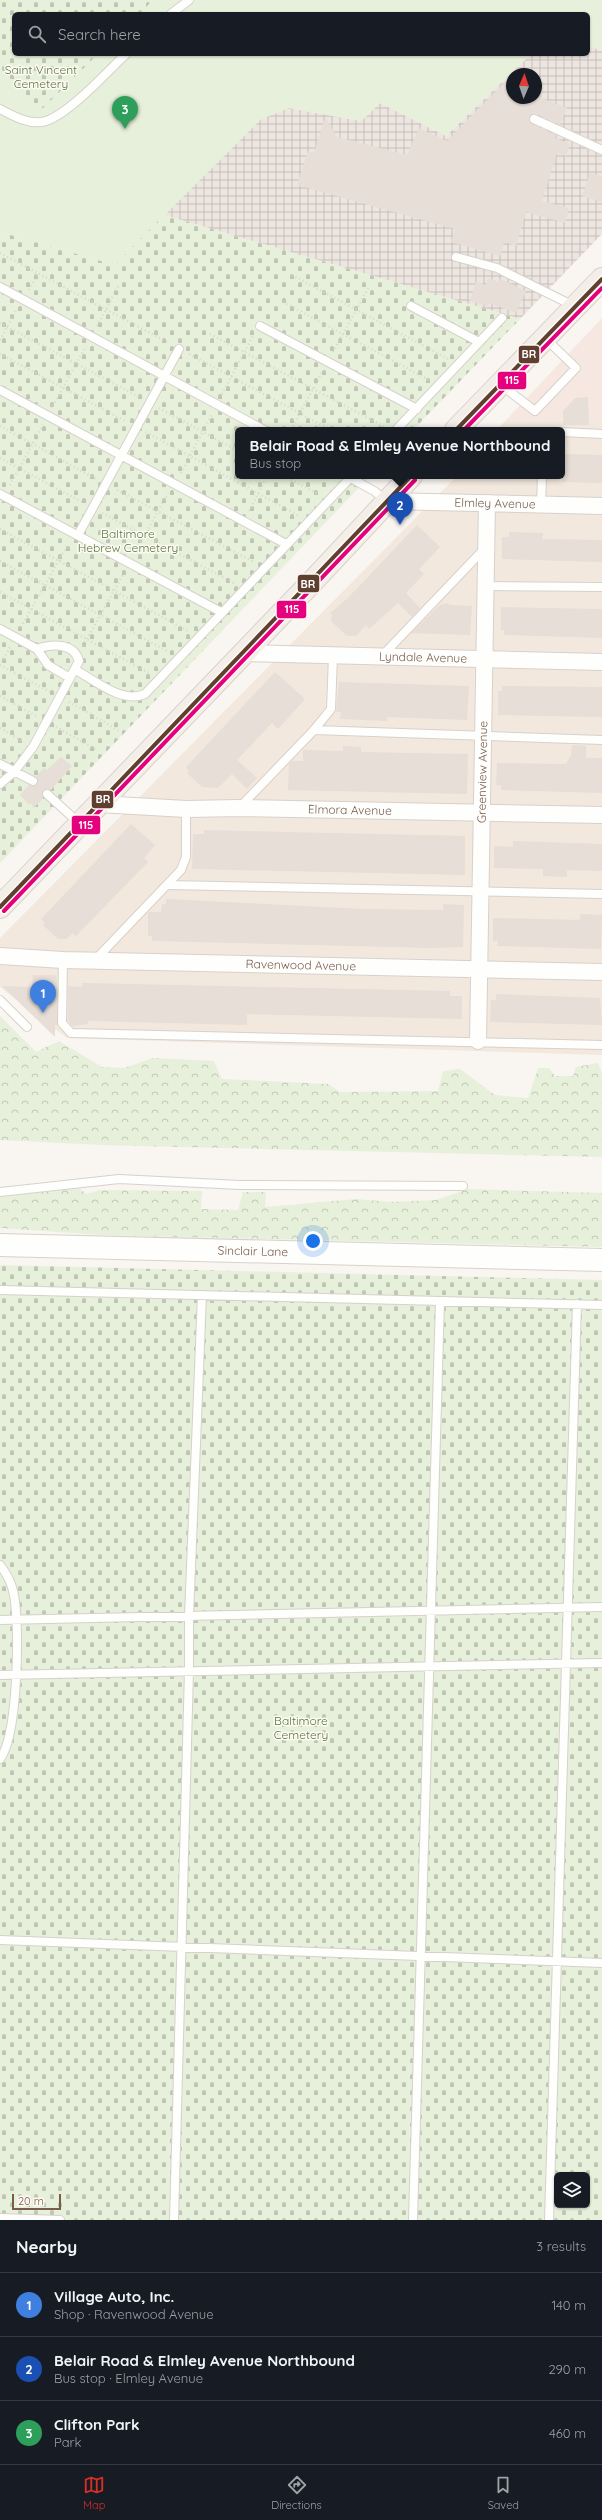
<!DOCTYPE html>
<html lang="en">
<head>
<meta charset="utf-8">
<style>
	:root { --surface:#171b24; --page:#20242c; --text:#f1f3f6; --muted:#9ea1a6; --line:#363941; --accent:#d93025 }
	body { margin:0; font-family:Quicksand,sans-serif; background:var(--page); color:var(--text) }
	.controls { position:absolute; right:12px; bottom:12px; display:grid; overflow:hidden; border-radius:6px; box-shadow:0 1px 3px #0004 }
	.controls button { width:36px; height:36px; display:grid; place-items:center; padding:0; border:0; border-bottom:1px solid var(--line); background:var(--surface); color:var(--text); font:20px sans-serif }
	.compass { position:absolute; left:506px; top:68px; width:36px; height:36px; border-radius:50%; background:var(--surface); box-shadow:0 1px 3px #0004; rotate:2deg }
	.scale { position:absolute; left:12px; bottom:10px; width:49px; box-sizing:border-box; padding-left:4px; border:2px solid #7a5c4d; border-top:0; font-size:11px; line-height:14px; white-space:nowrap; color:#7a5c4d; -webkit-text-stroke:3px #fffaf3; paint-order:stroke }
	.you { position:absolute; left:313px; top:1241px; width:14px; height:14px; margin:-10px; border:3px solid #fff; border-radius:50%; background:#1a73e8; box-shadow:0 0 0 6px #1a73e833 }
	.badge { display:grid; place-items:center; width:26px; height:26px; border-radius:50%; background:var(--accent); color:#fff; font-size:13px; font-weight:700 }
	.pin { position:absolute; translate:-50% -33px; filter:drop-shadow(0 1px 2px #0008) }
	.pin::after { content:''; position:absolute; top:21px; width:14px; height:12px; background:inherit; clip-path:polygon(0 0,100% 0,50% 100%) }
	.popup { position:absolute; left:235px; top:427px; width:330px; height:52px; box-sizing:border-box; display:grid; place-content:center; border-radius:6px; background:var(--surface); filter:drop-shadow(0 1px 3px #0005); font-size:13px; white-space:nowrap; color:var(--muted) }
	.popup b { font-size:15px; color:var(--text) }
	.popup::after { content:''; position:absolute; left:50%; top:100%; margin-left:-8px; border:8px solid transparent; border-top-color:var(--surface) }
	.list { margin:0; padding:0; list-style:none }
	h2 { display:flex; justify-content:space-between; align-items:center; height:52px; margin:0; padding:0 16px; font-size:17px }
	h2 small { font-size:13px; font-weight:400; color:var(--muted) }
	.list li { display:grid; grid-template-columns:26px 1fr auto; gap:12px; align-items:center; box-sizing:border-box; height:64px; padding:0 16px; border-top:1px solid var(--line) }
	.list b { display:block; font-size:15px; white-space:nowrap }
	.list p { margin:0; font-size:13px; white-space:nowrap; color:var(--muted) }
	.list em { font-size:13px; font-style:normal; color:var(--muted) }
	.icon { flex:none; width:22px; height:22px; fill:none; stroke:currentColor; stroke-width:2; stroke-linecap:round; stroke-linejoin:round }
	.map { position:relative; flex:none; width:602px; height:2220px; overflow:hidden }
	.search { position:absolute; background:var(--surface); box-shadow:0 1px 3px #0004; left:12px; right:12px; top:12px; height:44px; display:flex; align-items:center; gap:10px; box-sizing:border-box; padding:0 14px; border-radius:6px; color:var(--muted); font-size:15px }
	.sheet { height:244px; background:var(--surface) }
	nav { display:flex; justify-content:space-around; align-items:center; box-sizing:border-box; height:56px; border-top:1px solid var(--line); background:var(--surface); font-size:11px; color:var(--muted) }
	nav a { display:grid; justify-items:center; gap:2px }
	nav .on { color:var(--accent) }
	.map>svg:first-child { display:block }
</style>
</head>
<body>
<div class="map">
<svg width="602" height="2220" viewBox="0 0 602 2220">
	<defs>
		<pattern id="industrial-grid" width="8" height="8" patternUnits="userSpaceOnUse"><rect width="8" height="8" fill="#ede5e0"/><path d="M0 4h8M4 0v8" fill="none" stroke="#c5bdb8"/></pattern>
		<pattern id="forest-crowns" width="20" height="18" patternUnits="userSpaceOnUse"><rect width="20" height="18" fill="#e7f0db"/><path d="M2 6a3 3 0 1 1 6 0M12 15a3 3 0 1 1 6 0" fill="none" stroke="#c0c6b4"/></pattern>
		<pattern id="cemetery-stones" width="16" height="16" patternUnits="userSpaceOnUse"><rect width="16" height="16" fill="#e7f0db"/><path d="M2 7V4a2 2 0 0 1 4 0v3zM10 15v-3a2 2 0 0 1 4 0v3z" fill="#c0c6b4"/></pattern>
	</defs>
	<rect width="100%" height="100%" fill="#f9f5f0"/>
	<path fill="#f2e8de" d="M506,420L602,422V1055L67,1038L0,987V938L457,476H562V430H497Z"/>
	<path fill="#f6e8e1" d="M602,318V422L506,420Z"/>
	<path fill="url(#industrial-grid)" fill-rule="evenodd" d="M588,45L602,51V234L520,319L164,215L261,119L289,108L361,121L380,103L446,136L531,54H588ZM512,74H536V98H512Z"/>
	<path fill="#e7f0db" d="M0,0H602V51L588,45V14H14V54H531L446,136L380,103L361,121L289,108L261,119L115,265L0,232Z"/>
	<path fill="url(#forest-crowns)" d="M0,1016L36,1052L59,1041L102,1067L124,1068L153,1058L214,1061L222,1079L328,1084L340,1092L438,1091L443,1071L460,1069L495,1095L528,1098L538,1068H549L555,1076H573L576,1067L598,1063L602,1074V1157L101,1145L0,1140Z
		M78,1188L87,1194L100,1190L202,1191L201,1209L238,1210L243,1192H266L265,1207L357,1199L389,1202L436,1200L468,1189L602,1193V1247L100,1235L0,1228V1197Z"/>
	<path fill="url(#cemetery-stones)" fill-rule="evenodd" d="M0,0H153L139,14H14V54H98L41,110L0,68Z
		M164,215L520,319L413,430H238V476H370L0,863V232L115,265Z
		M0,1265L602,1280V2220H0ZM557,2175H587V2205H557Z"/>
	<path fill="#e6ded7" d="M512,75V98H536V92L541,98L567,108L560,125L536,114H531L529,119L532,124L556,135L555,138L570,144L566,156L557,153L542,201L569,208L565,223L526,212L516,246L504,242L500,256L451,242L455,229L297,185L308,151L314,153L325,117L337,137L407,155L419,128L447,141Z
		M590,173L602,176V202L582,196Z
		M488,278L499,282L500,279L526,291L516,313L489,303L488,306L470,301L476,281L486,285Z
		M588,397L589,425H563V411L575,398Z
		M562,454L602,455V483L562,482Z
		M417,525L440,547L419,569L424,574L406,593L420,608L412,617L398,603L369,629L366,625L356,636H347L331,621L332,615L330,613L348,598Z
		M509,532L543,533L542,539L602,540V562L502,559V537H509Z
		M448,603L449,605L472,606L470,635L411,633L440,605Z
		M501,607L602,609V638L504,635V630H501Z
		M275,672L305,699L278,729L272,723L237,760L257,778L247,789L232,774L218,788L202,787L187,773L189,771L186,767Z
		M339,682L469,686L467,720L387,717V721L340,719L341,712H336Z
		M502,686L602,687V717L498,715V691H502Z
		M572,745L586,746V758H602V793L501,790V785H496L497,763L566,764L571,755Z
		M343,746L361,747V752L468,754L467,794L288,790L289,764L292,761H303V750L343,751Z
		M61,757L72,766L51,790H43V798L34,808L30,803L29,805L20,795L29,785H36L38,781L36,777L44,768L47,770Z
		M131,824L155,845L144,858L148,862L76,936L72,933L67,939H58L43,925L45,923L41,919Z
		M204,830L465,836V875L192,869L193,834H204Z
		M513,841L602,844V871L567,870V877L543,876V869L494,868V846L513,847Z
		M166,899L365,909L443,910V904L464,905L463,947L431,948L152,941V936H148V912H161L162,904H166Z
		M580,914L602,915L601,949L497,946L498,941H493V918L580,920Z
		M33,975H55L57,979V1025H55V1037L2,986L32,987Z
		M82,983L450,991V996H462V1019L247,1014V1025L88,1021V1024L72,1026L68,1021V986L82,987Z
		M496,994L600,998L602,1025L490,1022L491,1000H496Z"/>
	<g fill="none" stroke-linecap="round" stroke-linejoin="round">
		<defs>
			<path id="lane" d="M171,14L189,0
				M0,109C13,116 31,126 46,121C70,113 107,72 126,54
				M534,119L602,150
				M456,257L497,268L574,306
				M0,287L264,430
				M411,306L479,342
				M260,326L417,409
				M501,385L535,411L576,368L545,338
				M0,390L286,544
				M396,430L502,318
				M562,432L602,434
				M347,476L374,491L387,501
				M0,494L221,612
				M541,505L542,476
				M78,535L179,349
				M485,586L602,587
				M0,629L37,649L48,665L70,678
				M382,656L486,547
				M76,670C95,681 123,704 145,694L352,476
				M314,730L602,740
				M0,764L33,781
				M0,784L14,772L33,747L79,661C74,642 51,644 37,649
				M47,794L79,823
				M240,807L314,730L331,709L333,656
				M169,885L602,894
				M63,960L62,1023L71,1033L602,1045
				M95,960L181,870L186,857V809
				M0,1000L27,1027
				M0,1192L119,1179L240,1185L463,1186
				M0,1290L602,1305
				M0,1565C7,1574 12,1584 14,1595C20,1626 18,1736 0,1759
				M0,1620L602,1607
				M0,1675L602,1663
				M0,1940L602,1963
				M0,2218L60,2220
				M174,2220L189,1671V1616L202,1295
				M413,2220L440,1301
				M549,2220L577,1304"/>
			<g id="street">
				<path id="s1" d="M387,501L602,506"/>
				<path id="s2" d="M243,653L602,662"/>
				<path id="s3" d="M99,804L186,809L239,808L602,815"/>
				<path id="s4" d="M0,956L63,960L602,972"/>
				<path id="s5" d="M478,1041L487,503"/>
			</g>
			<g id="secondary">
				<path id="s6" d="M0,1245L602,1260"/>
			</g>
			<path id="primary" d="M456,430L602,279
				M0,907L312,582L411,476"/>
		</defs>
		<use href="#lane" stroke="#d7d1cb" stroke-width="10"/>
		<use href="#street" stroke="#d7d1cb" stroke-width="18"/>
		<use href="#secondary" stroke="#d9d2cb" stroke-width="24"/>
		<use href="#primary" stroke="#dad1cc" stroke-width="24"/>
		<path stroke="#dcd5d0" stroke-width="2.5" stroke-dasharray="1 3" stroke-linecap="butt" d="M0,253L169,343
			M292,275L448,359
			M29,290L38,273
			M283,302L429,380
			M0,323L139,397
			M97,326L119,285
			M210,334L385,427
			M0,340L17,308
			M333,352L369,287
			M0,354L127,422
			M189,354L331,430
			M222,394L254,334
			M53,406L86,346
			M159,408L238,451
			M0,426L96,479
			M291,430L322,372
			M146,432L299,516
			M0,458L82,502
			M181,473L212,414
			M284,476L318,494
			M10,485L43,425
			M117,490L254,562
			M249,511L267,476
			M102,513L234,583
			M0,529L190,632
			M135,553L168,493
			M0,561L169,652
			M0,592L149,673
			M21,627L68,544
			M83,646L124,573
			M0,665L50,692
			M0,666L10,647
			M0,696L36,716
			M69,702L118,730
			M56,727L97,750
			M0,728L24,742"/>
		<use href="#lane" stroke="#fefefd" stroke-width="8"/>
		<use href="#street" stroke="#fefefd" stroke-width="16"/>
		<use href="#secondary" stroke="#fefefd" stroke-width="22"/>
		<use href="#primary" stroke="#f3eee8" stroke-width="22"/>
		<defs>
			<path id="bus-1" d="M456,430L602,279
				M0,907L411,476"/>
			<path id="bus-2" d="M464,430L602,288
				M4,911L415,480"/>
		</defs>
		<use href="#bus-1" stroke="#fffaf3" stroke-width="7"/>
		<use href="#bus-2" stroke="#fffaf3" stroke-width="7"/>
		<use href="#bus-1" stroke="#5f4030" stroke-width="4"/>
		<use href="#bus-2" stroke="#e5007d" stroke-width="4"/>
	</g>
	<g text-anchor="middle" stroke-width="3" stroke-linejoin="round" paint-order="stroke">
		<g font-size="12" fill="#537a41" stroke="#fffaf3">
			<text x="41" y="74">Saint Vincent<tspan x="41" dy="14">Cemetery</tspan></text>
			<text x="128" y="538">Baltimore<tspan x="128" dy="14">Hebrew Cemetery</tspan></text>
			<text x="301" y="1725">Baltimore<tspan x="301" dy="14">Cemetery</tspan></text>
		</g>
		<g font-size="12" fill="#7a5c4d" stroke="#fffaf3">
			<text dy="4" stroke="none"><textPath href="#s1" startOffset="108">Elmley Avenue</textPath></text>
			<text dy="4" stroke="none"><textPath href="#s2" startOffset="180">Lyndale Avenue</textPath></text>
			<text dy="4" stroke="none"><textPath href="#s5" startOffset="269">Greenview Avenue</textPath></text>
			<text dy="4" stroke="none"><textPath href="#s3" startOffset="251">Elmora Avenue</textPath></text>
			<text dy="4" stroke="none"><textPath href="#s4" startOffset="301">Ravenwood Avenue</textPath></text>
			<text dy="4" stroke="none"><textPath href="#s6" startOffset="253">Sinclair Lane</textPath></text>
		</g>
	</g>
	<g stroke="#fffaf3" stroke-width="1.5">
		<rect x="518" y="345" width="22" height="19" rx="4" fill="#5f4030"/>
		<rect x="497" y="371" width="30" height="19" rx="4" fill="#e5007d"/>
		<rect x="297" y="574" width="23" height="19" rx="4" fill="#5f4030"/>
		<rect x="276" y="600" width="31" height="19" rx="4" fill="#e5007d"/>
		<rect x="91" y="790" width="23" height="19" rx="4" fill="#5f4030"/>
		<rect x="71" y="815" width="30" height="20" rx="4" fill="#e5007d"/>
	</g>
	<g font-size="11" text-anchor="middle" font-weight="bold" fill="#fff">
		<text x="529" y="358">BR</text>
		<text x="512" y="384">115</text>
		<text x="308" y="588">BR</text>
		<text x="292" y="613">115</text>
		<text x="103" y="803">BR</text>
		<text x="86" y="829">115</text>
	</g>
</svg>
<div class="controls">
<button><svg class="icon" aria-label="layers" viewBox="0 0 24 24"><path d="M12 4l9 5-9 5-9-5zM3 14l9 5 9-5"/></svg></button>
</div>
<svg class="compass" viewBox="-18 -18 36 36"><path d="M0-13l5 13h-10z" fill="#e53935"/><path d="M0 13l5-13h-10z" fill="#9ea1a6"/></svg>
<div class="scale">20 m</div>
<div class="you"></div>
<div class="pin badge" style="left:43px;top:1013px;background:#3f7fe0">1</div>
<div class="pin badge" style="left:400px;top:525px;background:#1a4fb4">2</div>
<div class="popup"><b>Belair Road &amp; Elmley Avenue Northbound</b>Bus stop</div>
<div class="pin badge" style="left:125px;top:129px;background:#2e9e5b">3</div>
<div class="search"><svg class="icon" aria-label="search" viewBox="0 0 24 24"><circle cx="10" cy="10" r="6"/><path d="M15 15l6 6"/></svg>Search here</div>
</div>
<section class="sheet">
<h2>Nearby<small>3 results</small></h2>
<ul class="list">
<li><span class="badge" style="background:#3f7fe0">1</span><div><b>Village Auto, Inc.</b><p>Shop · Ravenwood Avenue</p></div><em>140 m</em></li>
<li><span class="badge" style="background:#1a4fb4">2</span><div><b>Belair Road &amp; Elmley Avenue Northbound</b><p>Bus stop · Elmley Avenue</p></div><em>290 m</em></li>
<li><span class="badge" style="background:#2e9e5b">3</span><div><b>Clifton Park</b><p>Park</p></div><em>460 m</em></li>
</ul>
</section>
<nav>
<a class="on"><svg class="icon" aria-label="map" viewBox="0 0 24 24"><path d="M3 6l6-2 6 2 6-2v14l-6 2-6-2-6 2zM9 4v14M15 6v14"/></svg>Map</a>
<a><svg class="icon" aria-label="directions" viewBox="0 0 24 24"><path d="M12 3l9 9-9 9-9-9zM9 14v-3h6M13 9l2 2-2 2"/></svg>Directions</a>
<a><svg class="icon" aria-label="saved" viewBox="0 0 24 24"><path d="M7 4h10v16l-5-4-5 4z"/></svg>Saved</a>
</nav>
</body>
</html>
